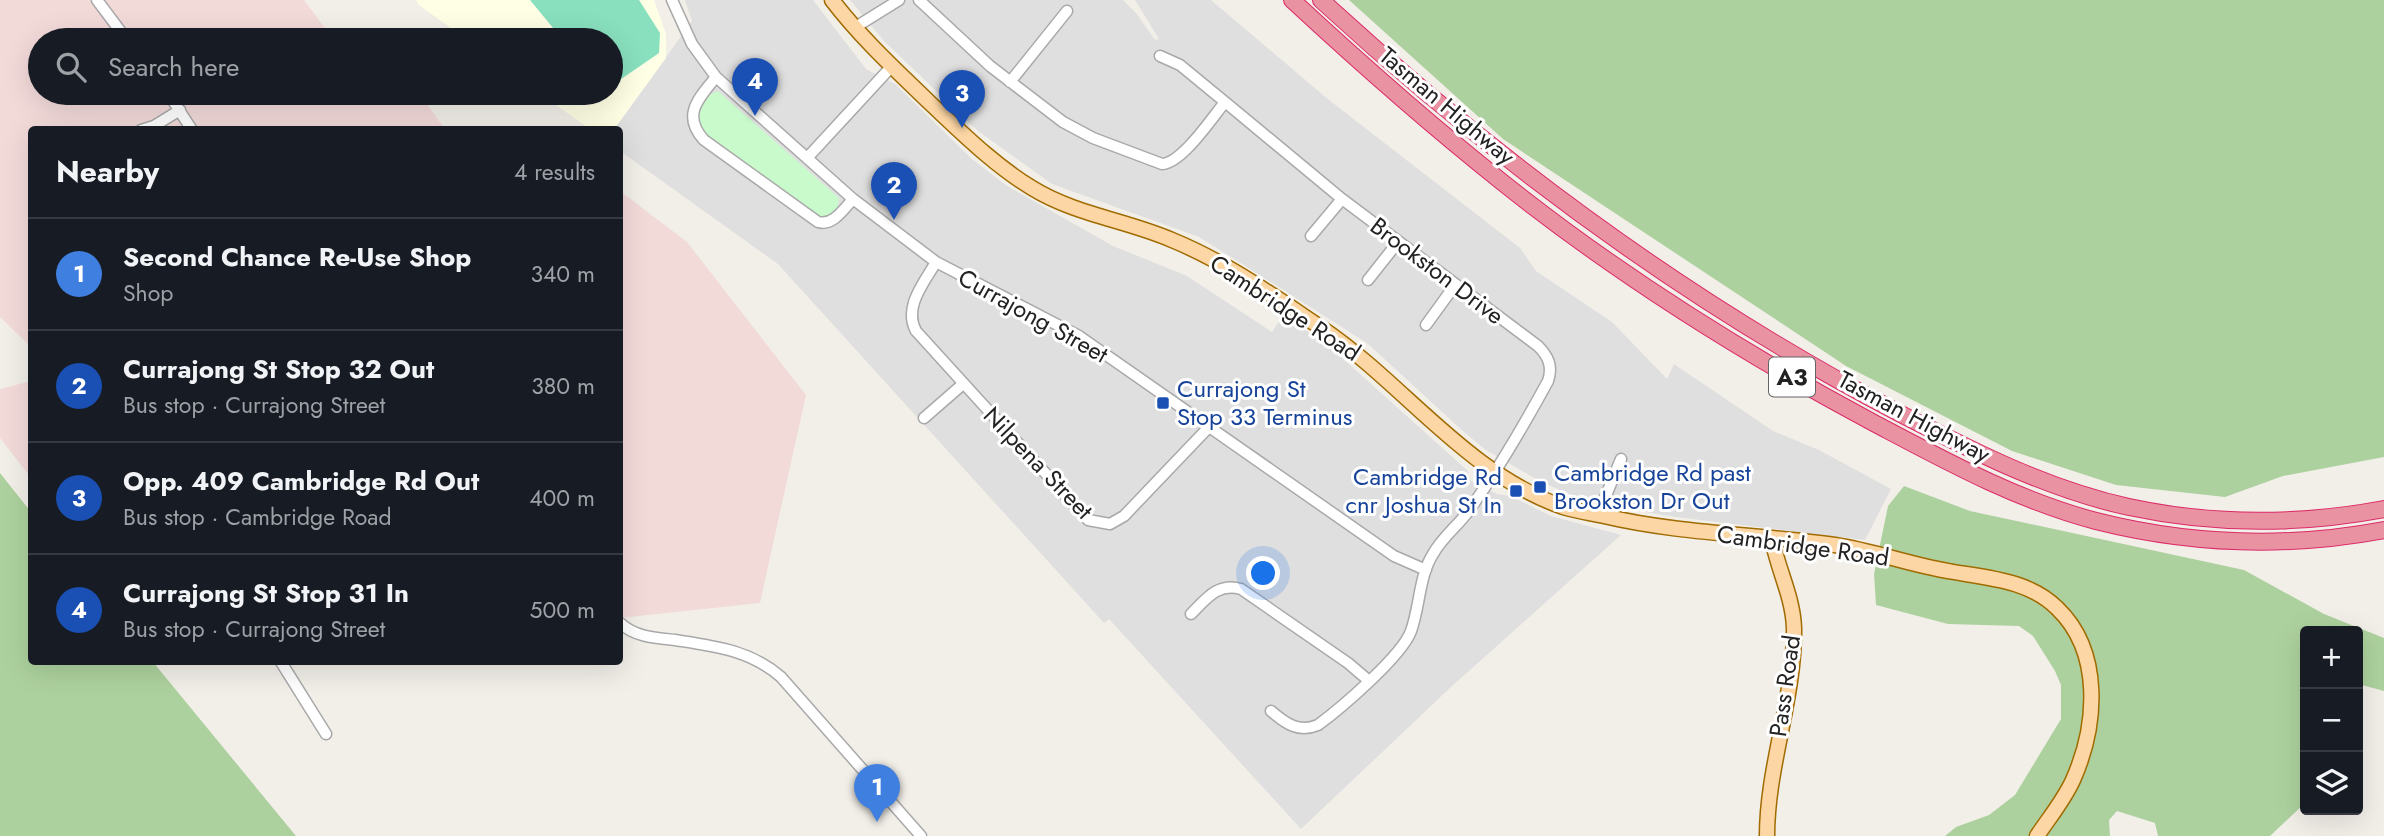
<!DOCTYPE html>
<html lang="en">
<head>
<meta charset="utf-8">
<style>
	:root { --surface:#171b24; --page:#242831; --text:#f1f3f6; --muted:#9ea1a6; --line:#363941; --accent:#d40000 }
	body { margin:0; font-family:Jost,sans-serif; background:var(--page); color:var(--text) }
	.controls { position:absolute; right:21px; bottom:21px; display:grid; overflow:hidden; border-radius:7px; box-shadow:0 7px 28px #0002 }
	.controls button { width:63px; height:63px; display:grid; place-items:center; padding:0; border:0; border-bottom:2px solid var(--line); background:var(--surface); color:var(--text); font:35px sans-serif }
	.you { position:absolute; left:1264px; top:574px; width:24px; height:24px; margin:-18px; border:5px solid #fff; border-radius:50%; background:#1a73e8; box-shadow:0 0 0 10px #1a73e833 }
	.badge { display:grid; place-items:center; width:46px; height:46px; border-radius:50%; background:var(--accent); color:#fff; font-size:23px; font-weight:700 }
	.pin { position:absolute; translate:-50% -58px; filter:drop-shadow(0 2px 4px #0008) }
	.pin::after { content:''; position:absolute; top:37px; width:24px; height:21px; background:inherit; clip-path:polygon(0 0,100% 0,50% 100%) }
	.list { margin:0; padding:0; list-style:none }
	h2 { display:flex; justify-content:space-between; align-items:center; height:91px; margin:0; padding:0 28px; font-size:30px }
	h2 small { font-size:23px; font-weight:400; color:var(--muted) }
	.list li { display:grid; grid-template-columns:46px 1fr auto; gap:21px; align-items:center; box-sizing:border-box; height:112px; padding:0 28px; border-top:2px solid var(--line) }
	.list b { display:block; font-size:26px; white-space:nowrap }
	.list p { margin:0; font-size:23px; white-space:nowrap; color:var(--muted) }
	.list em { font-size:23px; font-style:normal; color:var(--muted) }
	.icon { flex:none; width:38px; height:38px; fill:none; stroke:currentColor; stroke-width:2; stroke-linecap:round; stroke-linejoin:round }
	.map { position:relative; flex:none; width:2384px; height:836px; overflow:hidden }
	.search { position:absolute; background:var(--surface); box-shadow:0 7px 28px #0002; left:28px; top:28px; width:595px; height:77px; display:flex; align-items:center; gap:18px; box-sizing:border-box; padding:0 24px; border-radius:38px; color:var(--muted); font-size:26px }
	.panel { position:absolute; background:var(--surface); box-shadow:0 7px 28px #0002; left:28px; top:126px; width:595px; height:539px; border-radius:7px }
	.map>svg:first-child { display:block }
</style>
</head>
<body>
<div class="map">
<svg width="2384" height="836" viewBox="0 0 2384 836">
	<rect width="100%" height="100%" fill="#f2efe9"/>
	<path fill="#e0dfdf" d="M685,0H813L866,69L895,84L972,159L1007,186L1113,246L1187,276L1272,332L1284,314L1340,356L1468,471L1471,481L1497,494L1510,496L1551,516L1621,535L1452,686L1301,829L1109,619L1104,623L778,264L620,151V130H614L692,21Z
		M850,0H1123L1136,13L1155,40L1159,39L1135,0H1211L1329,100L1520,248L1536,271L1612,322L1667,379L1674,364L1773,431L1819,450L1891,489L1865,540L1676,517L1620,508L1584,500L1541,482L1486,450L1464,432L1367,343L1239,262L1199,237L1052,184L978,131L884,41Z"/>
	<path fill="#f2dad9" d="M0,0H304L334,40H40V93H419L445,129L32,130L31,347L0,317Z
		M620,191L687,242L806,395L760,603L620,618Z
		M31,381H32L31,478L0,438V389Z"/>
	<path fill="#ffffe5" d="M416,0H654L666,34V58L614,129H590L539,93H611V40H467L419,5Z"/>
	<path fill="#add19e" d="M1349,0H2384V457L2283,476L2225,497L2116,485L2012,451L1846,366L1503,139Z
		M0,473L31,512L32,662H153L296,836H0Z
		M1904,486L1970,511L2244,570L2324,614L2384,638V691L2358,684V631H2305L2302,731L2305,734V803L2270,836H2158L2155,823L2117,811L2109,820L2110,836H1945L1956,827L1989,815L2015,795L2061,719V685L2055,671L2033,636L2019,626L1948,624L1876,605L1874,574L1888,506Z"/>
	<path fill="#c8facc" d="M718,91L839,198L838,206L829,216L819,217L705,133C695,117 698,98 718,91Z"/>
	<path fill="#88e0be" d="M530,0H639L660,33L659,53L611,86V40H563Z"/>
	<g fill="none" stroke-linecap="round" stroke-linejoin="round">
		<defs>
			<path id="minor" d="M97,0L127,40
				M672,0L692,44L716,77L853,199L936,262L1079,336L1394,556L1426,570
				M919,0L990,66L1063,122L1093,138L1162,164C1182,163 1212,118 1225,102L1180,65L1160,56
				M854,28L899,0
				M716,77C699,98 681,115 704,140L818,222C833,226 843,210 853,199
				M1010,82L1067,11
				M168,93L192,130
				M1225,102L1342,199L1538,346C1548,356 1553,366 1548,381C1524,425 1499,468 1470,509C1459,525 1443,536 1433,554C1419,576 1420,606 1411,631C1402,656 1341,708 1318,725C1299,733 1286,724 1271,711
				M141,130L154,126L180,110
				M808,157L892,66
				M1311,236L1342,199
				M936,262C924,283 903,307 916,331L1088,520L1110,524L1124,516L1208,428
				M1368,280L1398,242
				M1426,325L1455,285
				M924,418L963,384
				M1598,515L1621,459
				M1191,614C1206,599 1218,582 1241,589L1348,663L1368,680
				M620,623C635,637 655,638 675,640C714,646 750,650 781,677L921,836
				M281,662L326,734"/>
			<path id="major" d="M832,0C861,38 896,70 930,103C962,133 994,165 1032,188C1076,215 1126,220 1172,240C1226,262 1275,297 1323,329C1405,385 1466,473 1563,507C1576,511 1590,513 1604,516C1680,534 1758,534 1835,545C1868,550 1900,561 1933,568C1975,578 2025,576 2057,608C2103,652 2097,726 2073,780C2064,800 2049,818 2037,836
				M1767,836C1767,766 1795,698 1794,628C1793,597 1778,570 1772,539"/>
			<path id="highway" d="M1292,0C1360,63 1429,124 1502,182C1616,273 1743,353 1872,422C1944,460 2016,500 2096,521C2191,545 2288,548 2384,530
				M1321,0C1495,160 1687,302 1897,412C1971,450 2046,489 2129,507C2213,525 2299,525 2384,509"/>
		</defs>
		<use href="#minor" stroke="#a9a9a9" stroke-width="13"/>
		<use href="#major" stroke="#a06b00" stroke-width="17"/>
		<use href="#highway" stroke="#dc2a67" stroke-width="18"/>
		<use href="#minor" stroke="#fff" stroke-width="10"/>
		<use href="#major" stroke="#fcd6a4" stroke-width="14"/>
		<use href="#highway" stroke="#e892a2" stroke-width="16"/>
	</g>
	<g fill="#1a4fb4" stroke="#fff" stroke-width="2.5">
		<rect x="1156" y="396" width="14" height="14" rx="3.5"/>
		<rect x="1533" y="480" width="14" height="14" rx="3.5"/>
		<rect x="1509" y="484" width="14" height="14" rx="3.5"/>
	</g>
	<g text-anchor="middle" stroke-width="6" stroke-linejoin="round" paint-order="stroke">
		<rect fill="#fff" stroke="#646464" stroke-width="2" x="1769" y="357.5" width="46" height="39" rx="5"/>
		<g font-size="23" font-weight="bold" fill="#222">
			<text x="1792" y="385">A3</text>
		</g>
		<g font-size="24" fill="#222" stroke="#fff">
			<text transform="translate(1447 106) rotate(40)" y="8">Tasman Highway</text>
			<text transform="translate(1437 271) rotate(37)" y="8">Brookston Drive</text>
			<text transform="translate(1285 308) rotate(33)" y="8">Cambridge Road</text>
			<text transform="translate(1033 316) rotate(29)" y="8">Currajong Street</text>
			<text transform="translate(1914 417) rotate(28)" y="8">Tasman Highway</text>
			<text transform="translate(1038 463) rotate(46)" y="8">Nilpena Street</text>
			<text transform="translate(1803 546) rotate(8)" y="8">Cambridge Road</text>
			<text transform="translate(1785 686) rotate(-82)" y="8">Pass Road</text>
		</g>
		<g font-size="24" fill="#164399" stroke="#fff" text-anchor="start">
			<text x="1177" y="397">Currajong St<tspan x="1177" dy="28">Stop 33 Terminus</tspan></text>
			<text x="1554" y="481">Cambridge Rd past<tspan x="1554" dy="28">Brookston Dr Out</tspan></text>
			<text x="1502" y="485" text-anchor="end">Cambridge Rd<tspan x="1502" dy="28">cnr Joshua St In</tspan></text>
		</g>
	</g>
</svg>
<div class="controls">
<button>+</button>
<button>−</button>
<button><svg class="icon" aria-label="layers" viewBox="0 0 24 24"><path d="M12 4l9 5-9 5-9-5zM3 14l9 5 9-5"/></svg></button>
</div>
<div class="you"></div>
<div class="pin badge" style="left:877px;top:822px;background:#3f7fe0">1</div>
<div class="pin badge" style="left:894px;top:220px;background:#1a4fb4">2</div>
<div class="pin badge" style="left:962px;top:128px;background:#1a4fb4">3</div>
<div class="pin badge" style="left:755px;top:116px;background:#1a4fb4">4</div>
<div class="search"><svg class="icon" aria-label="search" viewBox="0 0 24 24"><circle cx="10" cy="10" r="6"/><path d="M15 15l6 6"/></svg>Search here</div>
<section class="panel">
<h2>Nearby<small>4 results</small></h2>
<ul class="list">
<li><span class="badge" style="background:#3f7fe0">1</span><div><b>Second Chance Re-Use Shop</b><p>Shop</p></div><em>340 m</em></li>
<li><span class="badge" style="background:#1a4fb4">2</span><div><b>Currajong St Stop 32 Out</b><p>Bus stop · Currajong Street</p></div><em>380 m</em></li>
<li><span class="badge" style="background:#1a4fb4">3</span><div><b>Opp. 409 Cambridge Rd Out</b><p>Bus stop · Cambridge Road</p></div><em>400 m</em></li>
<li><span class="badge" style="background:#1a4fb4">4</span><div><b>Currajong St Stop 31 In</b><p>Bus stop · Currajong Street</p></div><em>500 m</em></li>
</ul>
</section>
</div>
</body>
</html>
